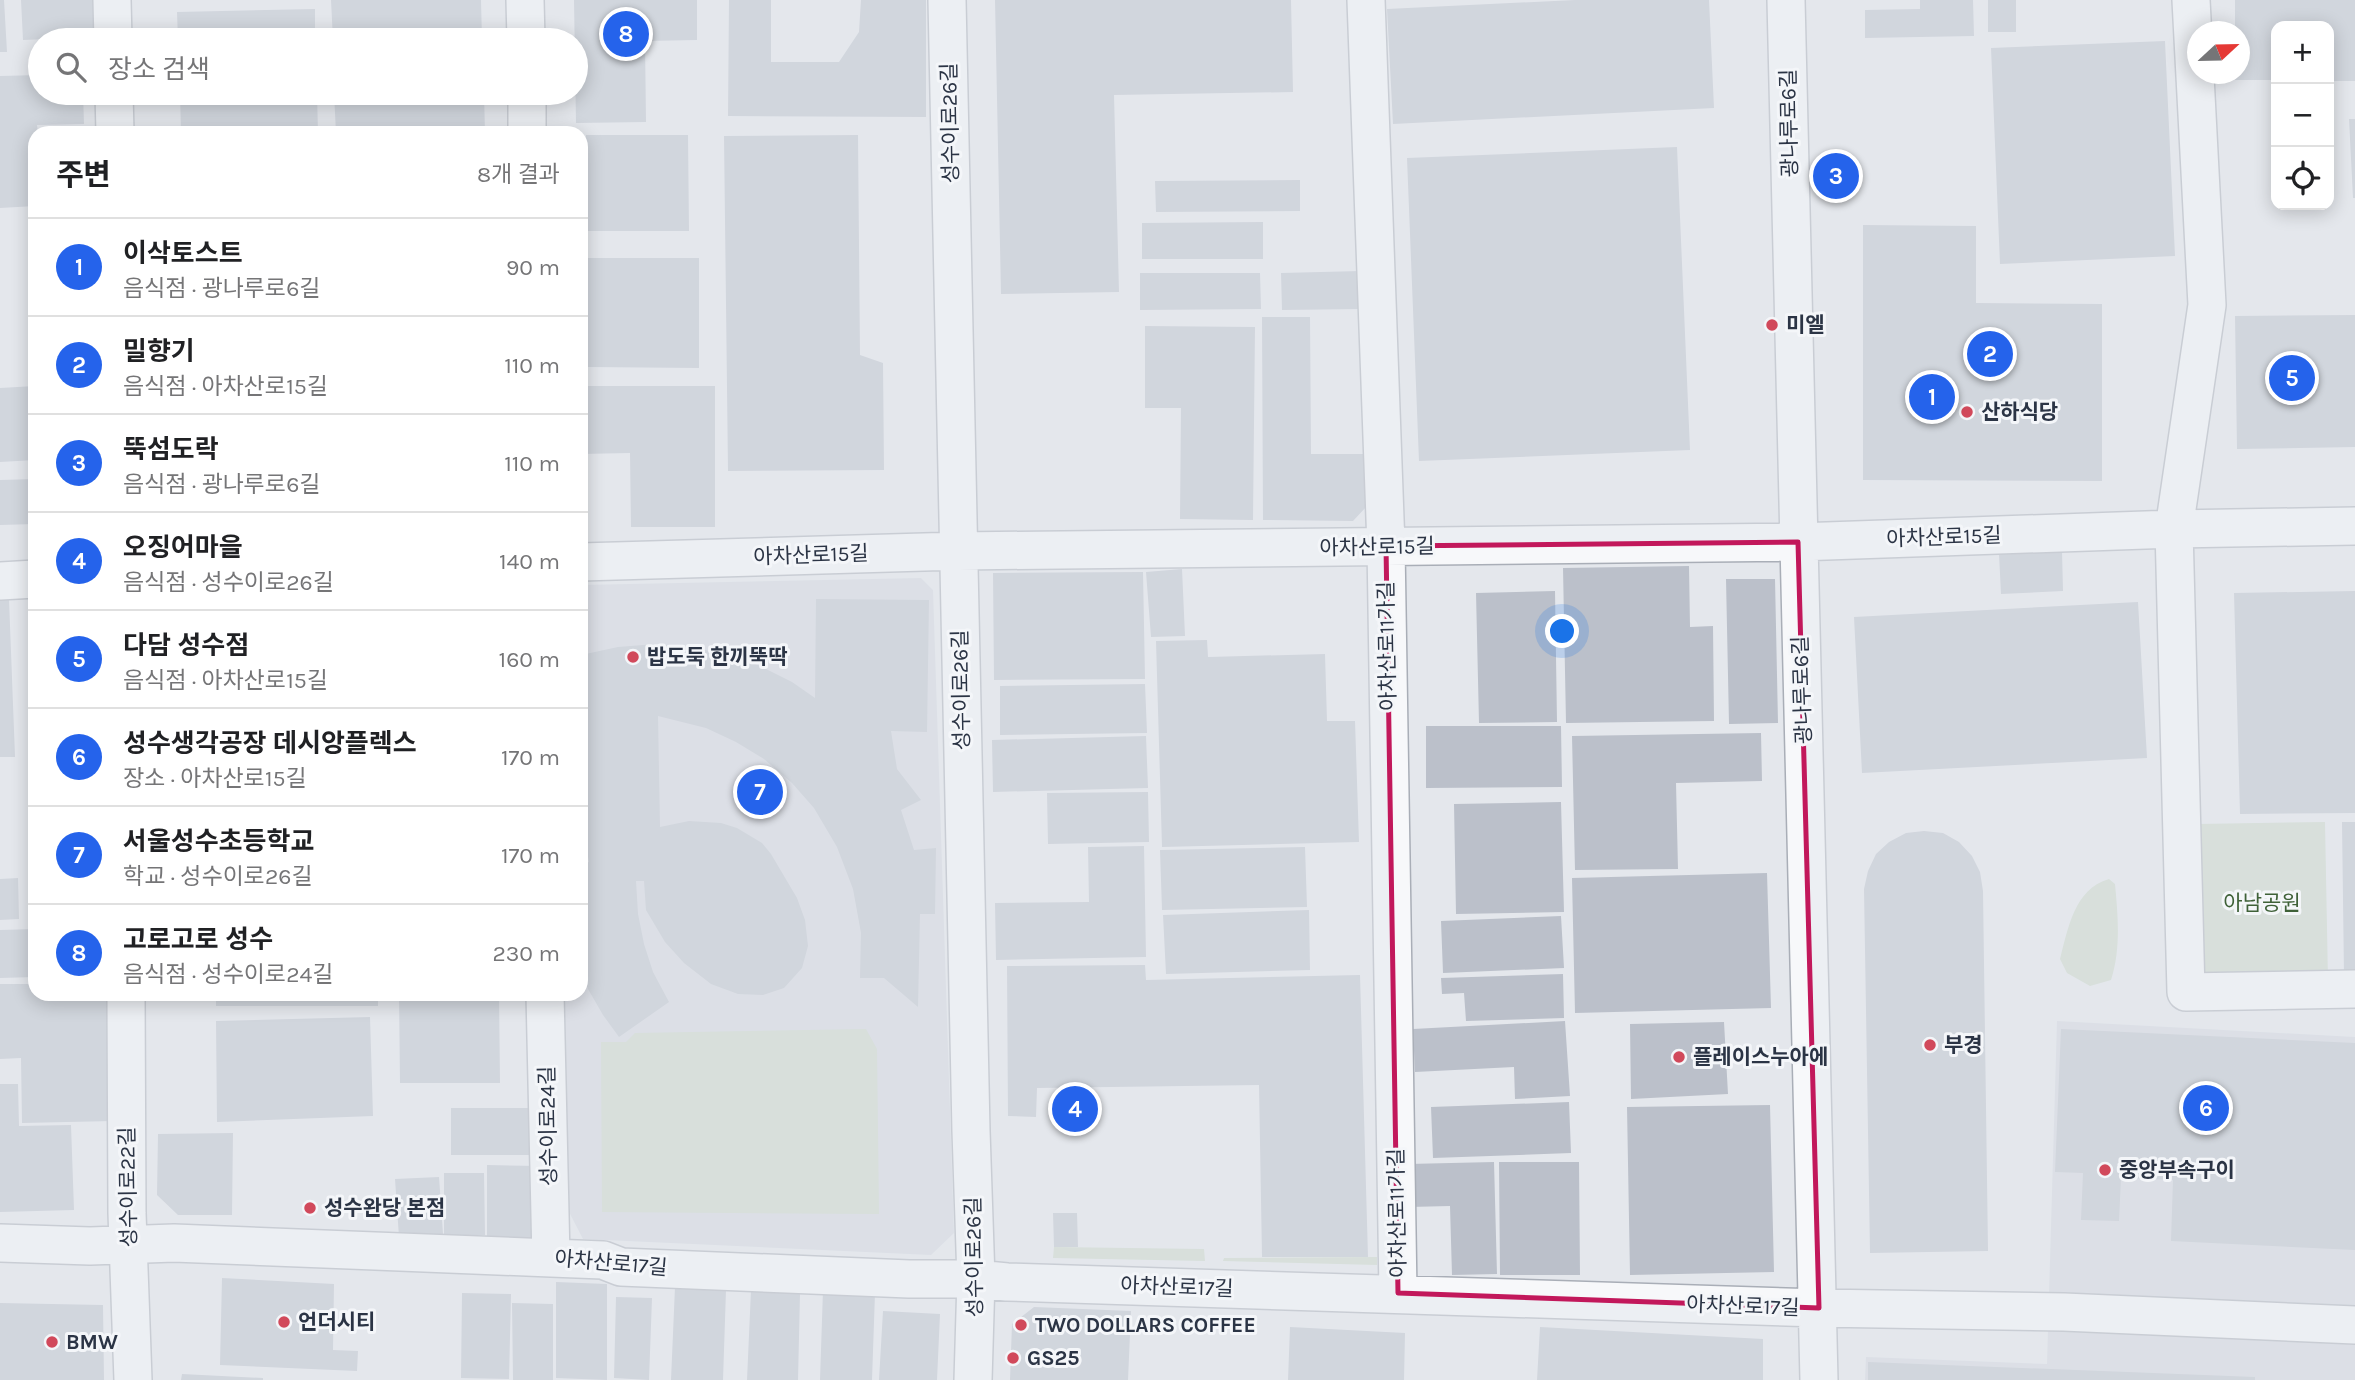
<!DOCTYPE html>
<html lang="ko">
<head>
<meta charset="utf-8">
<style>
	:root { --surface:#fff; --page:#f6f6f6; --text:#202124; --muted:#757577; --line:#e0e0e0; --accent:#2563eb }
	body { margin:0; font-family:Karla,"Noto Sans KR",sans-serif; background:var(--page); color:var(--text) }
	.controls { position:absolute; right:21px; top:21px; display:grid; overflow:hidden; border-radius:14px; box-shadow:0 4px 18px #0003 }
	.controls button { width:63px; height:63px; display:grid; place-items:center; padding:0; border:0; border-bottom:2px solid var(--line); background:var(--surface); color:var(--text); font:35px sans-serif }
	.compass { position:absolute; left:2187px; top:21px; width:63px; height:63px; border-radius:50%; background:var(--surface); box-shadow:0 4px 18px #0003; rotate:68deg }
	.you { position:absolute; left:1563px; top:632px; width:24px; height:24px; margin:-18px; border:5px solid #fff; border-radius:50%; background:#1a73e8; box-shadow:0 0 0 10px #1a73e833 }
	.badge { display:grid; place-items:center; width:46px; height:46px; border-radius:50%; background:var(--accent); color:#fff; font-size:23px; font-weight:700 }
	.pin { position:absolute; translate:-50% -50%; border:4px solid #fff; box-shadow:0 2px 7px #0006 }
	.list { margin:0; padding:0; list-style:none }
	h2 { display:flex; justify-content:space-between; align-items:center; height:91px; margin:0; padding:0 28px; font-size:30px }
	h2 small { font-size:23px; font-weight:400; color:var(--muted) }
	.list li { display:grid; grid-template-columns:46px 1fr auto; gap:21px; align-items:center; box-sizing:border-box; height:98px; padding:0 28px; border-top:2px solid var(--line) }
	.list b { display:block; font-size:26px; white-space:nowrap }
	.list p { margin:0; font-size:23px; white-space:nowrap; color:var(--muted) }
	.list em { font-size:23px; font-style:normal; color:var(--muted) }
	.icon { flex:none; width:38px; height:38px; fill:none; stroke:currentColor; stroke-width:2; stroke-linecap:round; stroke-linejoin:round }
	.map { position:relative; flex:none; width:2355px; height:1380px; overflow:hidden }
	.search { position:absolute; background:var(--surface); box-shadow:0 4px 18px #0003; left:28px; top:28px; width:560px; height:77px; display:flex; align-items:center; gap:18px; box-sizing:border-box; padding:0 24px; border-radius:38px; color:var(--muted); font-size:26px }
	.panel { position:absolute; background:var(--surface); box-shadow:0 4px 18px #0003; left:28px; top:126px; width:560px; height:875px; border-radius:21px }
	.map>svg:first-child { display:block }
</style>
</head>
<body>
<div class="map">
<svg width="2355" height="1380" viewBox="0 0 2355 1380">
	<rect width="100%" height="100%" fill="#e4e7ec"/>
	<path fill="#d2d6de" d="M921,578L933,590L954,1233L931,1255L583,1239L568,1210L564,994H581V585Z
		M2057,1021L2355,1037V1380H1865L1866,1357L2047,1364Z"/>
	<path fill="#c9d6c5" d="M2325,822L2328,981L2200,984L2197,824Z
		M2109,879L2115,884C2118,916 2121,949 2111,980L2090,986L2067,973L2060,959C2068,929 2074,889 2109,879Z
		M866,1029L877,1049L879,1214L602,1212L601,1042H626L635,1033Z
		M1054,1247L1204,1249L1205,1261L1053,1258Z
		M1377,1257V1265L1223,1261L1224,1258Z"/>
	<path fill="#bbc0ca" d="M0,0H4L7,52H0Z
		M21,0H96L98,37L23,40Z
		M331,0H481L482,40H333Z
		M574,0H697V40L645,41L646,122L576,123Z
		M729,0H771V62H839L859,32L861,0H926V117L728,116Z
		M995,0H1291L1293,92L1114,95L1119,292L1001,294Z
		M1575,0H1709L1714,108L1393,124L1387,9Z
		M1920,0H1973L1974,36L1865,38V10L1920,9Z
		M1988,0H2016V32H1988Z
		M2235,0H2355V81H2329V26H2276V80H2235V74H2240V32H2235Z
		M315,9V40H178L177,12Z
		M2165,41L2175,256L2000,264L1991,48Z
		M40,75V93H83L84,124L37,125L38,133H35V206L0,208V76Z
		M180,93H317L318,133H181Z
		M334,93H484L485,133H336Z
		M2349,119H2355V198H2353Z
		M586,135H688L689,231H586Z
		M858,135L860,355L883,363L884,470L728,471L724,136Z
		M1677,147L1690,450L1419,461L1407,158Z
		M1300,180V211L1156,212L1155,181Z
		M1263,222V259H1142V223Z
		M1863,225L1976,226V303L2102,304V481L1863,480Z
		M588,258H699V368L588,367Z
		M1361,271L1362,309L1282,310L1281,273Z
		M1140,273H1260L1261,309L1140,310Z
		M2355,315V447L2237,449L2235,316Z
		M1262,317H1310L1311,454H1367V506L1353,521L1263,520Z
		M1145,326L1255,327L1253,520L1180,519L1181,408H1145Z
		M35,386V460L0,462V388Z
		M581,386H715V527H631L630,453L581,454Z
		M35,479V524L0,525V480Z
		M2062,551L2063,591L2001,594L1999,554Z
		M1689,566L1690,627L1713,626L1714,721L1566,723L1563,568Z
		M1182,569L1185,636L1151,637L1146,572Z
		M1143,572L1145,679L994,680L993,573Z
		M1726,579H1775L1778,723L1729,724Z
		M1555,591L1557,722L1479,723L1476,593Z
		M2355,591V813L2240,814L2234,593Z
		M9,599L15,757H0V600Z
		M816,599L929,600L927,732L891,731L897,769L921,800L901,810L914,850L936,848L935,914H920L918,1007L884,978H860L861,933L853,889L837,847L814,808L792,783L764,759L736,742L706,728L658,716L660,827L689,821L721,823L737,828L762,843L771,854L797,898L805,920L808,946L802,968L784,988L763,995L738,994L711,984L684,963L665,942L646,910L644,881H636L638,914L644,944L653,972L669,1002L619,1037L603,1015L588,989L581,970V864L589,862L584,836H581V655L618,647L656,644L692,647L728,655L758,665L792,682L815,698Z
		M2138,602L2147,758L1862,773L1854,617Z
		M1207,640L1208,657L1325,654L1327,721H1355L1359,842L1162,847L1156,641Z
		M1145,684L1147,733L1000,735V686Z
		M1426,726H1561L1562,787L1426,788Z
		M1761,733L1762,781L1676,783L1678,869L1575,870L1572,736Z
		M1146,736L1148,788L993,792L992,740Z
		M1148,792L1149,842L1048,844L1047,793Z
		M1561,802L1564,912L1456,914L1454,804Z
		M2342,822H2355V976H2344Z
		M1924,831L1943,833L1959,842L1972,856L1980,872L1983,891L1988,1251L1870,1253L1864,889L1868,871L1876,854L1889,842L1906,833Z
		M1144,846L1146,957L996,960L995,903L1089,902L1088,847Z
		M1305,847L1307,907L1162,910L1160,850Z
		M1767,873L1771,1008L1575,1013L1572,878Z
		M18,878L19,919L0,920V879Z
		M1309,910L1310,970L1166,974L1163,915Z
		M1561,916L1564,968L1443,973L1441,921Z
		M35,929V977L0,978V930Z
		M1145,965L1146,980L1360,975L1368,1257H1262L1259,1085L1037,1088L1036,1117L1008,1116L1007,966Z
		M1563,974L1564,1018L1466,1021L1464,993L1442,994L1441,978Z
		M0,984H35V994H113V1121L22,1123L21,1058L0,1059Z
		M216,994H378V1006H216Z
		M399,994H499L500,1083H400Z
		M370,1017L373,1116L217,1122L216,1021Z
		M1565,1021L1570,1096L1515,1099L1514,1067L1415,1072L1413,1029Z
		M1724,1022L1728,1094L1631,1099L1630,1024Z
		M2061,1029L2355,1043V1250L2171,1241L2173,1180L2121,1178L2119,1221L2081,1220L2083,1173L2055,1172Z
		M0,1084H18L19,1126L71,1125L74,1210L0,1212Z
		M1569,1102L1571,1153L1433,1158L1431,1107Z
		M1770,1105L1774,1272L1630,1275L1627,1107Z
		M451,1108H537L536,1155H451Z
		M233,1133L232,1215H178L157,1195L158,1134Z
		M1494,1162L1497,1274L1452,1275L1450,1206L1409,1207L1408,1164Z
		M1499,1162H1579L1580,1275H1500Z
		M487,1165L539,1166L538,1231L526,1241H487Z
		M444,1173H484L485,1235L444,1236Z
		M439,1177L443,1234L399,1237L395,1179Z
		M1053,1213H1077L1078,1247H1054Z
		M222,1278L334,1284L333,1350L358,1351L357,1371L220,1365Z
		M556,1282L607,1284V1380L556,1378Z
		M675,1287L726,1290L723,1380H671Z
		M751,1290L800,1294L798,1380H747Z
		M823,1290L875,1293L872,1380H820Z
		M462,1293L511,1294L509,1379L461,1378Z
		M616,1297L652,1298L649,1380L614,1378Z
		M0,1303L103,1305L104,1380H0Z
		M512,1303L553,1304V1380H513Z
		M1034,1307L1131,1311L1128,1380H1010L1012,1324Z
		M883,1311L940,1314L937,1380H879Z
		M1290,1327L1405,1333L1404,1380H1288Z
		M1540,1327L1763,1339V1380H1537Z
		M1868,1362L2255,1377V1380H1868Z
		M182,1374L263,1378V1380H181Z"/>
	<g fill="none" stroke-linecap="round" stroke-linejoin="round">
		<defs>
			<path id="minor" d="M112,0L113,40
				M525,0L526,40
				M947,0L971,1131L976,1279L973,1380
				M1366,0L1386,546L1398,1293
				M1786,0L1819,1380
				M2191,0L2207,305L2174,529L2186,992L2355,989
				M114,93L115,133
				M527,93V133
				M581,562L958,551L1798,542L2174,529L2355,526
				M0,581L35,579
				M126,994L127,1213L133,1380
				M545,994L551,1258
				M0,1243L90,1246L174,1243L551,1258L603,1260L621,1267L909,1279H976L1007,1282L1819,1308L2064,1312L2355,1325"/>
		</defs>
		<use href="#minor" stroke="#a9aeb7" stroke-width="40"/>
		<use href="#minor" stroke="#f7f8fa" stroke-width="37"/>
	</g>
	<path d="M0 0H2355V1380H0ZM1798,542L1819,1308L1398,1293L1386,546Z" fill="#e4e7ec" fill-opacity=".55" fill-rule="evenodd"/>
	<path fill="none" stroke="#c2185b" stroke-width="5" stroke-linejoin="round" d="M1798,542L1819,1308L1398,1293L1386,546Z"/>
	<g fill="#d1495b" stroke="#f4f6f9" stroke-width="2.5">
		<circle cx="1772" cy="325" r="7"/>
		<circle cx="1967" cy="412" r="7"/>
		<circle cx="633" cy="657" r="7"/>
		<circle cx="1930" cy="1045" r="7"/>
		<circle cx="1679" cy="1057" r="7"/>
		<circle cx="2105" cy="1170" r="7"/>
		<circle cx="310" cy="1208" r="7"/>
		<circle cx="284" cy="1322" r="7"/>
		<circle cx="1021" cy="1325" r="7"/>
		<circle cx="52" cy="1342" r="7"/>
		<circle cx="1013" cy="1358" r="7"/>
	</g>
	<g text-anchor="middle" stroke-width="6" stroke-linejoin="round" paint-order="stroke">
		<g font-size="21" fill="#2b3445" stroke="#f4f6f9">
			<text transform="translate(950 123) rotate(-91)" y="7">성수이로26길</text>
			<text transform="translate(1789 123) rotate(-91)" y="7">광나루로6길</text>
			<text transform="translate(1944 537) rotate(-2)" y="7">아차산로15길</text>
			<text transform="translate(1377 547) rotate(-1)" y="7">아차산로15길</text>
			<text transform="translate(811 555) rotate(-2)" y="7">아차산로15길</text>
			<text transform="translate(1387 646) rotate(-91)" y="7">아차산로11가길</text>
			<text transform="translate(961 690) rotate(-91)" y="7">성수이로26길</text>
			<text transform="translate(1802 690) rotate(-92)" y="7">광나루로6길</text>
			<text transform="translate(548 1126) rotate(-91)" y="7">성수이로24길</text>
			<text transform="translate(128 1187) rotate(-91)" y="7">성수이로22길</text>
			<text transform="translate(1397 1213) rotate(-91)" y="7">아차산로11가길</text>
			<text transform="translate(974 1257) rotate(-91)" y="7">성수이로26길</text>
			<text transform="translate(611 1263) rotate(5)" y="7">아차산로17길</text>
			<text transform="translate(1177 1287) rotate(2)" y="7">아차산로17길</text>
			<text transform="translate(1743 1306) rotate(2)" y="7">아차산로17길</text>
		</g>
		<g font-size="21" font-weight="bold" fill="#2b3445" stroke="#f4f6f9" text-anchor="start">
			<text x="1786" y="332">미엘</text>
			<text x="1981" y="419">산하식당</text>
			<text x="647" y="664">밥도둑 한끼뚝딱</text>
			<text x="1944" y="1052">부경</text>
			<text x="1693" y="1064">플레이스누아에</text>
			<text x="2119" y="1177">중앙부속구이</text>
			<text x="324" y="1215">성수완당 본점</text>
			<text x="298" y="1329">언더시티</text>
			<text x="1035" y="1332">TWO DOLLARS COFFEE</text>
			<text x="66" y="1349">BMW</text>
			<text x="1027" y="1365">GS25</text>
		</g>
		<g font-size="21" fill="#3f6138" stroke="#f4f6f9">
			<text x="2262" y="910">아남공원</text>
		</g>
	</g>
</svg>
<div class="controls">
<button>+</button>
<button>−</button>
<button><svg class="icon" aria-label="locate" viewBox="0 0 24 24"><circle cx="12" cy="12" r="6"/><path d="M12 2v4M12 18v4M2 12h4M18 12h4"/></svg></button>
</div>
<svg class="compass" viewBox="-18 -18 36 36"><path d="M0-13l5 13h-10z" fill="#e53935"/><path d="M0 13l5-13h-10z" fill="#757577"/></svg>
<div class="you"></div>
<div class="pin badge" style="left:1932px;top:397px">1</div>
<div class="pin badge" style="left:1990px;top:354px">2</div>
<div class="pin badge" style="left:1836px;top:176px">3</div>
<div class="pin badge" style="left:1075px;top:1109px">4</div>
<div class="pin badge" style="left:2292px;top:378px">5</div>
<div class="pin badge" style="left:2206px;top:1108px">6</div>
<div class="pin badge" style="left:760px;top:792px">7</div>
<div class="pin badge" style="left:626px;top:34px">8</div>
<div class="search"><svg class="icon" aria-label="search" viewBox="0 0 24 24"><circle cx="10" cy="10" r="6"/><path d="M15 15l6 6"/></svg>장소 검색</div>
<section class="panel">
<h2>주변<small>8개 결과</small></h2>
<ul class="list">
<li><span class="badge">1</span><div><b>이삭토스트</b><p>음식점 · 광나루로6길</p></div><em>90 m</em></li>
<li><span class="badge">2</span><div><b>밀향기</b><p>음식점 · 아차산로15길</p></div><em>110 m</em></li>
<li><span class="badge">3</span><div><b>뚝섬도락</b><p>음식점 · 광나루로6길</p></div><em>110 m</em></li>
<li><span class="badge">4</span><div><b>오징어마을</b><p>음식점 · 성수이로26길</p></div><em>140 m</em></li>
<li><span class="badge">5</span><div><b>다담 성수점</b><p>음식점 · 아차산로15길</p></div><em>160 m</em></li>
<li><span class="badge">6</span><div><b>성수생각공장 데시앙플렉스</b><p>장소 · 아차산로15길</p></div><em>170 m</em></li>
<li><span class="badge">7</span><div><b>서울성수초등학교</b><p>학교 · 성수이로26길</p></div><em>170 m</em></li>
<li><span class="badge">8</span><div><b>고로고로 성수</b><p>음식점 · 성수이로24길</p></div><em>230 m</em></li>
</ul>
</section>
</div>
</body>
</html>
